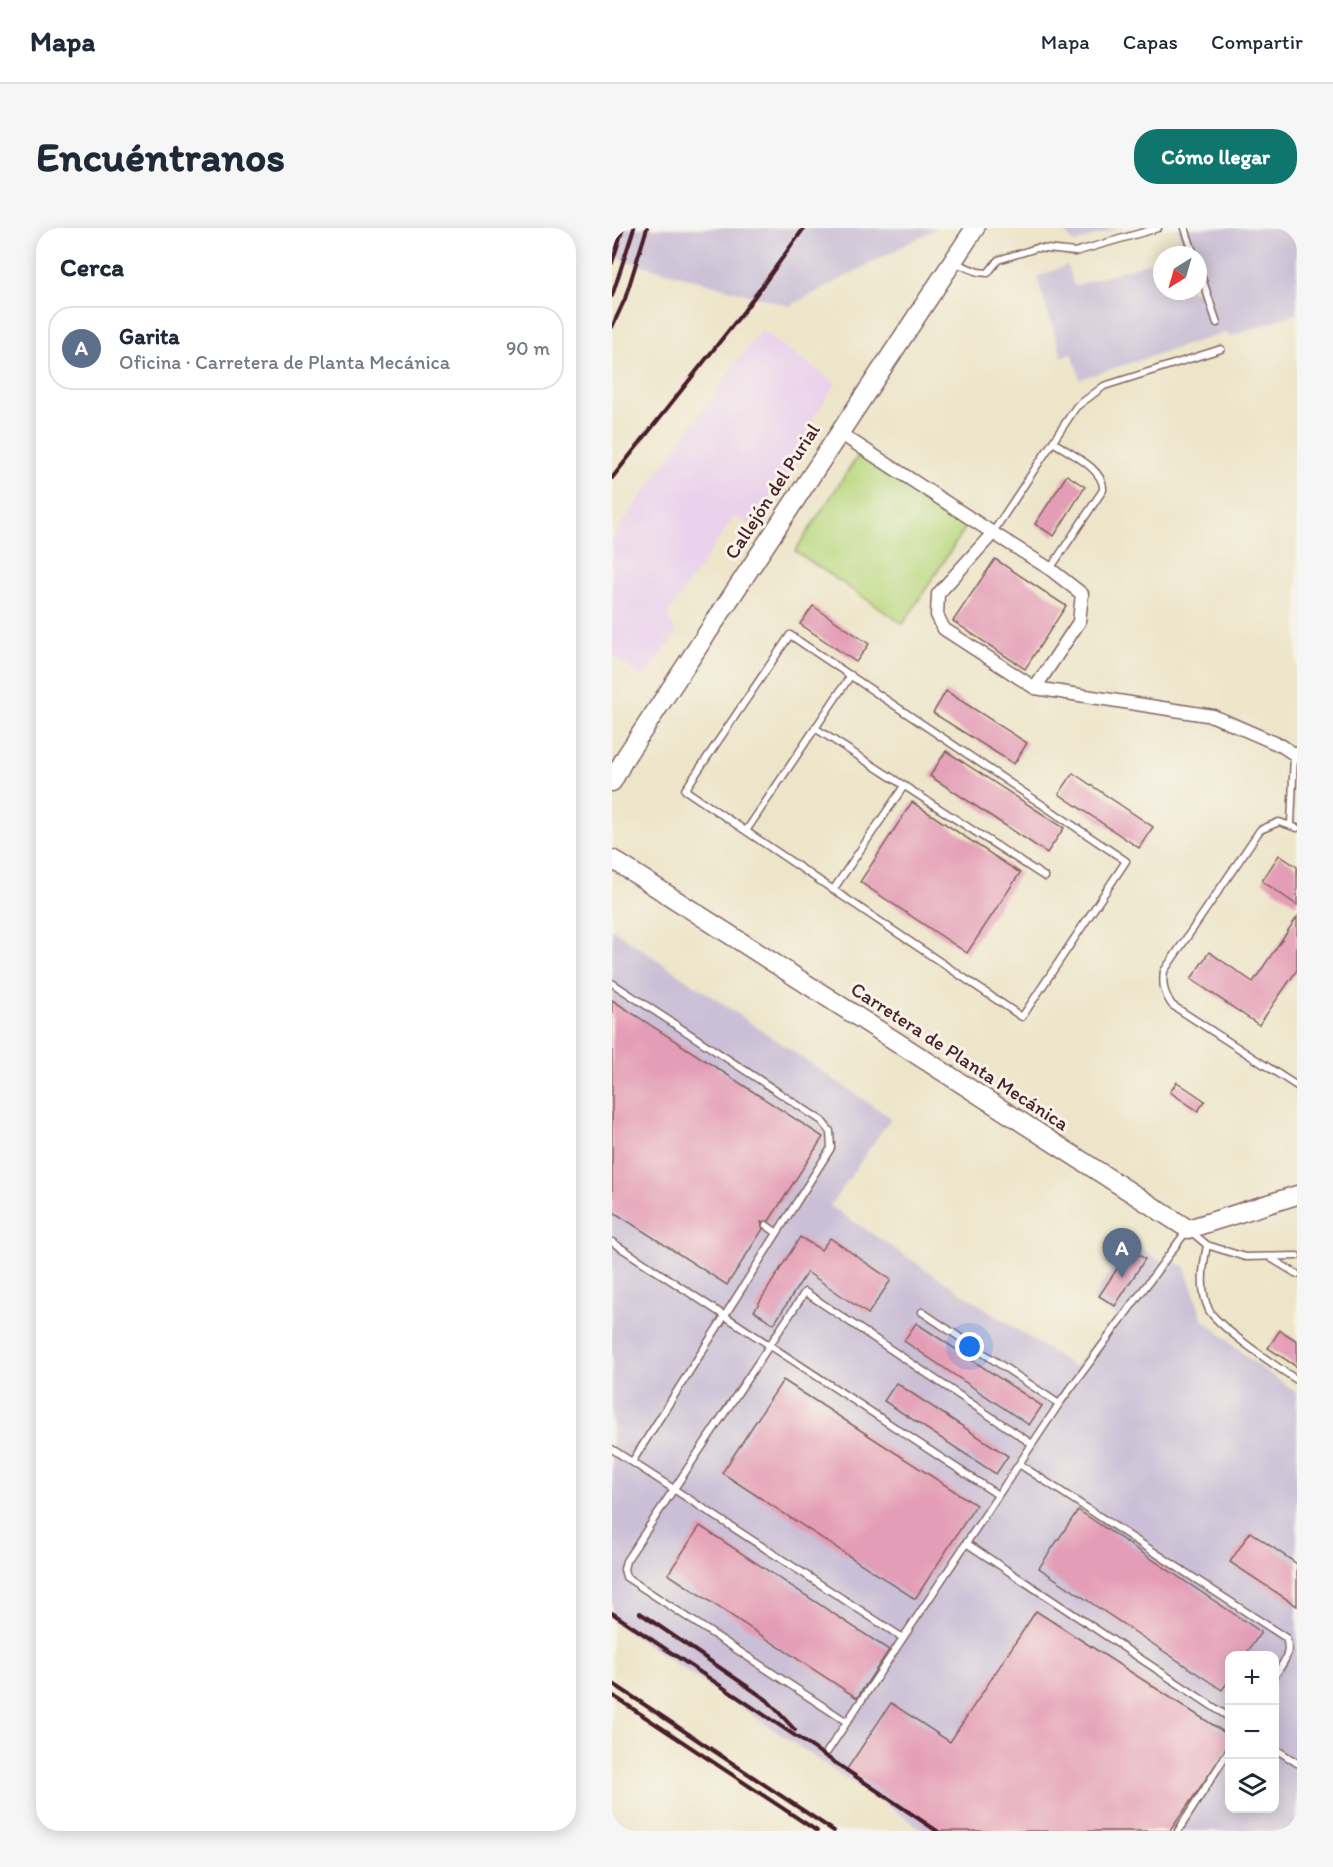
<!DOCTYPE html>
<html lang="es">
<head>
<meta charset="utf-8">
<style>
	:root { --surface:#fff; --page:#f6f6f7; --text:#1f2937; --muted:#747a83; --line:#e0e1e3; --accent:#0f766e }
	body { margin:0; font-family:Itim,sans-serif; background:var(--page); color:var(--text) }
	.controls { position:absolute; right:18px; bottom:18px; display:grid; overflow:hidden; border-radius:12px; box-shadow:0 3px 15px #0003 }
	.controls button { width:54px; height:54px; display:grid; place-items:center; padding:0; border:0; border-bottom:2px solid var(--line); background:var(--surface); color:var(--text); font:30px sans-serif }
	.compass { position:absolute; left:541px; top:18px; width:54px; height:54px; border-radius:50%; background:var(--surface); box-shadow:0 3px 15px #0003; rotate:217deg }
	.you { position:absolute; left:358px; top:1119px; width:21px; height:21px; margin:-15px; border:4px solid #fff; border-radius:50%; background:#1a73e8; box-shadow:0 0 0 9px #1a73e833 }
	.badge { display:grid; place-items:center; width:39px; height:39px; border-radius:50%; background:var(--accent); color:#fff; font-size:20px; font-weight:700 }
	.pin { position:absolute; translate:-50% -50px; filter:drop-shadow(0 2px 3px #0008) }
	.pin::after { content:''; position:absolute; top:32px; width:21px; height:18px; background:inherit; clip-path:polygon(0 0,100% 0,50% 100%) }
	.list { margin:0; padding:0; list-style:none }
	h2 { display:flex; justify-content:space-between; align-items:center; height:78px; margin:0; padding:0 24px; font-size:26px }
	h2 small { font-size:20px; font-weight:400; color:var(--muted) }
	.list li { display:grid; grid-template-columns:39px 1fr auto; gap:18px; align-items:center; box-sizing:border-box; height:84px; margin:0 12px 12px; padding:0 12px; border:2px solid var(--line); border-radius:24px }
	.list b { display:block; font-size:22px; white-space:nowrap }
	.list p { margin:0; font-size:20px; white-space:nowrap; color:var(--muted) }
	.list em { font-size:20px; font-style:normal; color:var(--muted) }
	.icon { flex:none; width:33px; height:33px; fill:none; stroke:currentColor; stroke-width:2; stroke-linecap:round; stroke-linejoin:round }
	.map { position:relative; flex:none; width:685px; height:1603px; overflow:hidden; border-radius:24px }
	header { display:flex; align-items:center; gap:36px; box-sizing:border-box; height:84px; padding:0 30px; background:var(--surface); border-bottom:2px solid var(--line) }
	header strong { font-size:28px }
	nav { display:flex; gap:33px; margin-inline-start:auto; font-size:21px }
	.intro { display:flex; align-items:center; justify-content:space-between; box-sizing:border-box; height:144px; padding:0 36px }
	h1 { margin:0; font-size:42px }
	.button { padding:15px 27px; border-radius:24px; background:var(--accent); color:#fff; font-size:21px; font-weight:700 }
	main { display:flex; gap:36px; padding:0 36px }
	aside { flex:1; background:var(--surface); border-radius:24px; box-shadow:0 3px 15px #0003 }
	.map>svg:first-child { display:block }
</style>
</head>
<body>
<header>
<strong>Mapa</strong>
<nav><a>Mapa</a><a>Capas</a><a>Compartir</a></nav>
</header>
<div class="intro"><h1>Encuéntranos</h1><a class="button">Cómo llegar</a></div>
<main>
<aside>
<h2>Cerca<small></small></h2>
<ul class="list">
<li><span class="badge" style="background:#5c6f8a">A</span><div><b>Garita</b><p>Oficina · Carretera de Planta Mecánica</p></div><em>90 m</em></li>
</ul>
</aside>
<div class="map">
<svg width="685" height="1603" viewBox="0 0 685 1603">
	<rect width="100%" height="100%" fill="#f7f3e8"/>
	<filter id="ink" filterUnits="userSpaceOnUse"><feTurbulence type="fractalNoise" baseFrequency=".0167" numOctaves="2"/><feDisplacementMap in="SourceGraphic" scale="12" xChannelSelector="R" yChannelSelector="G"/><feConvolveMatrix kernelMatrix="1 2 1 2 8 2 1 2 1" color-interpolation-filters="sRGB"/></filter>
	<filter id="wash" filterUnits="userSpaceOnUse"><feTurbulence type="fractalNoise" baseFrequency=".008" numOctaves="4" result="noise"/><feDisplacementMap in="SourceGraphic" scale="24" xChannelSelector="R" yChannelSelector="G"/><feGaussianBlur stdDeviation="1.35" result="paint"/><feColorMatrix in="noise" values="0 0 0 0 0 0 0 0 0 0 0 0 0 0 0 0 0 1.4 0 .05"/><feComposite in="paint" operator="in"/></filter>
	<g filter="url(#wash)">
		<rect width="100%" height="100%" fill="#ede5c9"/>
		<path fill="#ead1ec" d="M148,102L224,155L194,202L204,209L139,297L122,289L55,387L64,405L32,451L0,427V310Z"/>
		<path fill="#cabfd6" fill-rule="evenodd" d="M0,0H325L178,78L0,29Z
			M449,0H506L462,15Z
			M566,0H685V85L617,109L615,104L468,151L460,125L450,129L425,49L455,37L462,58L550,30V63H586V27H559L573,22Z
			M0,701L279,890L218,978L462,1139L505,1089L480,1072L517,1013L546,1031L572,1037L591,1091L644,1136L685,1165V1603H313L0,1393ZM618,1428H662V1580H618Z"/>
		<path fill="#b9d87f" stroke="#827c55" stroke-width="1.5" d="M247,226L356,296L291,396L183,323Z"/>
		<g id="blocks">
			<path fill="#e49db6" d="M455,247L473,259L442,308L423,296Z
				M383,331L454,378L413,441L341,393Z
				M201,378L257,416L244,434L188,396Z
				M334,463L415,515L402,536L321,485Z
				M334,523L452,600L435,625L318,548Z
				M461,545L541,599L527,620L447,566Z
				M300,574L408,645L355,725L248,654Z
				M667,627L685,639V677L650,653Z
				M685,689V742L647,797L579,751L597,724L641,754Z
				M0,772L211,909L157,993L149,994L151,1001L115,1057L0,983Z
				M565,854L593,873L586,883L558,864Z
				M188,1009L209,1022L218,1010L279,1052L256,1086L195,1044L162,1096L142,1083Z
				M518,1021L533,1031L503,1078L487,1068Z
				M304,1095L430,1178L417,1197L292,1113Z
				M668,1102L685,1113V1139L656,1120Z
				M171,1152L364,1277L303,1371L110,1245Z
				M284,1155L396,1228L384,1246L272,1173Z
				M466,1282L649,1404L633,1428H618V1451L610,1462L427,1340Z
				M88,1298L277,1422L245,1470L56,1346Z
				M638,1304L685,1336V1378L618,1334Z
				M424,1383L618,1508V1516L558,1603H327L235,1541L279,1475L338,1514Z"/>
		</g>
	</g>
	<g filter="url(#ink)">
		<use href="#blocks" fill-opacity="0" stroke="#836462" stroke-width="1.5"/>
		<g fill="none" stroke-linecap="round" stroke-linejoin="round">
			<defs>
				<path id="lane" d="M573,0L582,27
					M341,34L366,44L376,45L386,32L425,20L463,24L546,0
					M586,38L605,95
					M381,304L464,179L492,158L609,121
					M438,341L491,262C493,241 457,225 441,214
					M178,407L514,633L410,789L73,562Z
					M203,500L433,649
					M679,596L682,527
					M685,600L667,594L648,602L552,743C550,757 552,765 560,777L685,858
					M134,603L239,447
					M221,662L292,558
					M0,755L210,893L218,903L219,920L20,1234
					M154,997L165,1005
					M0,1014L386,1267
					M595,1017C591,1038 587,1062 597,1082C605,1098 668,1141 685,1152
					M660,1031L685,1046
					M310,1084L447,1176
					M0,1221L291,1410
					M407,1236L674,1410C680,1426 671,1435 662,1449
					M354,1315L618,1490
					M235,1494L14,1349L12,1341L14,1333L193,1064L420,1216
					M662,1520L685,1535
					M215,1524L447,1176L576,1001L595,1017L633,1029L685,1028
					M566,1603L618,1521"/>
				<path id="street" d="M226,204L381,305L326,366L325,387L332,401L423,460L601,488L670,518L685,528
					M381,305L438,341L470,366L467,394L423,460"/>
				<path id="secondary" d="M0,554L14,528L363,0
					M0,631L576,1001L685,967"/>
			</defs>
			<use href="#lane" stroke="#836462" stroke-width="9"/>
			<use href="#street" stroke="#836462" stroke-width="15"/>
			<use href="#secondary" stroke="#836462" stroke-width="21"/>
			<use href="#lane" stroke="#fff" stroke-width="6"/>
			<use href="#street" stroke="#fff" stroke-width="12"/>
			<use href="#secondary" stroke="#fff" stroke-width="18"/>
			<path stroke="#4a1f2b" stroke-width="4" d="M0,35L11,0
				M0,68L22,0
				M0,99L13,71L35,0
				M0,250L132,83L192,0
				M0,1385L325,1603
				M28,1385L155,1472L183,1502
				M0,1455L222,1603
				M0,1467L205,1603"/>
		</g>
	</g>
	<g text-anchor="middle" stroke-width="6" stroke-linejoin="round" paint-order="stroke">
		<g font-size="20" fill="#4a1f2b" stroke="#f7f3e8">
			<text transform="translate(160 263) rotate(-57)" y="7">Callejón del Purial</text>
			<text transform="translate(348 828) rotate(33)" y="7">Carretera de Planta Mecánica</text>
		</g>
	</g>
</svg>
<div class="controls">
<button>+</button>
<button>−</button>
<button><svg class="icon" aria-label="layers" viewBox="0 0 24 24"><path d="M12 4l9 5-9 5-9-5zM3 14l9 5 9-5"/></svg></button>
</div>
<svg class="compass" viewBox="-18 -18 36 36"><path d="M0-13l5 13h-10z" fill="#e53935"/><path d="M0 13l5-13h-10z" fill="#747a83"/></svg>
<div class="you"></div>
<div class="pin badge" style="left:510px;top:1050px;background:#5c6f8a">A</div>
</div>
</main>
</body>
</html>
